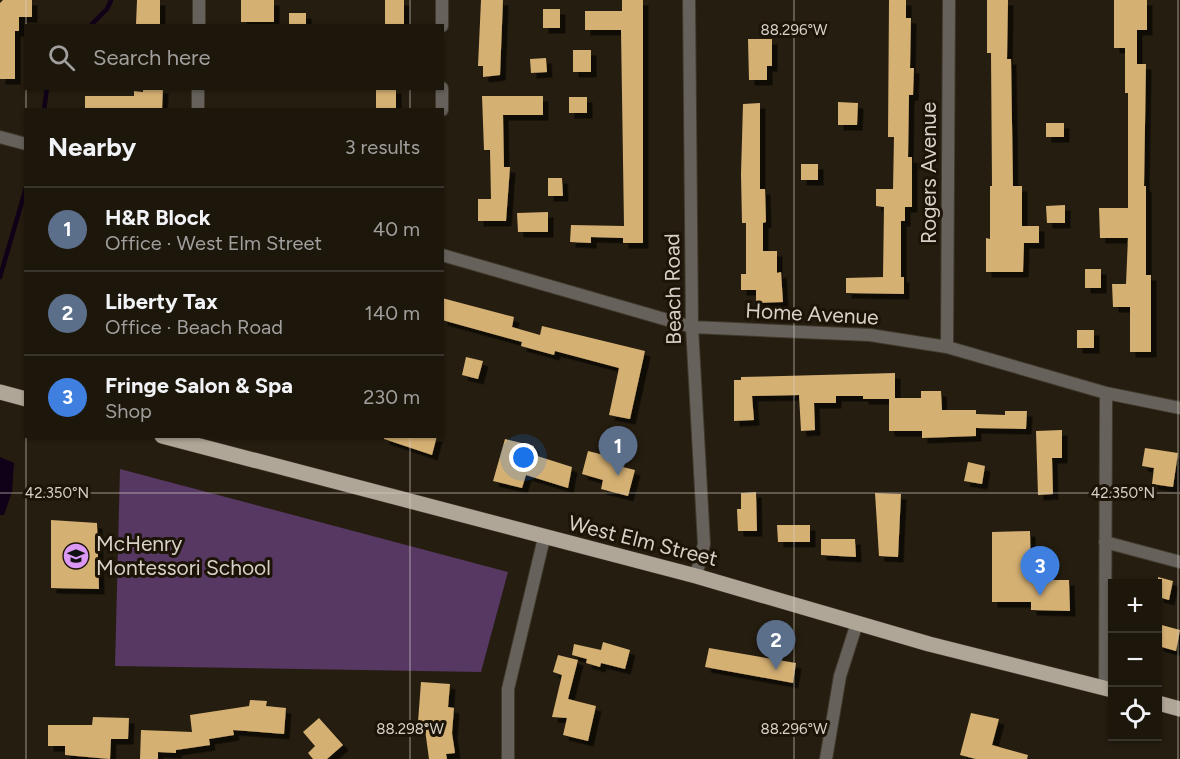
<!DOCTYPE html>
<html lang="en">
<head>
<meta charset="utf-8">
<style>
	:root { --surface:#1c160b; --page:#292319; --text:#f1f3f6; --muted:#a09f9d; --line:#3a352c; --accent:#d93025 }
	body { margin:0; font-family:Figtree,sans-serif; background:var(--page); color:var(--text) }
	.controls { position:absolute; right:18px; bottom:18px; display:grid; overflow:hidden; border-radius:0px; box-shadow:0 2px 4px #0004 }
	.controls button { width:54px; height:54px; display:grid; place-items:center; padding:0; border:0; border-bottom:2px solid var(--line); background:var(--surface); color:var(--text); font:30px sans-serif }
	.you { position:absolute; left:524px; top:458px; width:21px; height:21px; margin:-15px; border:4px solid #fff; border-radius:50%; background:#1a73e8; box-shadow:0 0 0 9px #1a73e833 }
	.badge { display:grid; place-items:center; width:39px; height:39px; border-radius:50%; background:var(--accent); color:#fff; font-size:20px; font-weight:700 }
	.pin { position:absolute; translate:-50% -50px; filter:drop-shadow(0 2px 3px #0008) }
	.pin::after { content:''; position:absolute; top:32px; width:21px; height:18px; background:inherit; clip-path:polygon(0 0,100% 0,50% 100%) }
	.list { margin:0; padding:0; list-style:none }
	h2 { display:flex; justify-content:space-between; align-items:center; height:78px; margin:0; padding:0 24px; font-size:26px }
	h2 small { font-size:20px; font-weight:400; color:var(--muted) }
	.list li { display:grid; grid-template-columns:39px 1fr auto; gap:18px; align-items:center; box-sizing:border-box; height:84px; padding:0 24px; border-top:2px solid var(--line) }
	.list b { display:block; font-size:22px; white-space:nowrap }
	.list p { margin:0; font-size:20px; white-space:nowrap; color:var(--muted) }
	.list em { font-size:20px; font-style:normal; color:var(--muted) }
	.icon { flex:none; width:33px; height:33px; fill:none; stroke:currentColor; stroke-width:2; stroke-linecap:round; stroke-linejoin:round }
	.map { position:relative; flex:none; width:1180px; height:759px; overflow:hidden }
	.search { position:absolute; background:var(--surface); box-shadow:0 2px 4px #0004; left:24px; top:24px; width:420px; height:66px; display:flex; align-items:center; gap:15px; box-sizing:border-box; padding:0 21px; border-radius:0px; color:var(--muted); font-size:22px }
	.panel { position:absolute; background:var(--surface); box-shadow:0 2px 4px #0004; left:24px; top:108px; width:420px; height:330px; border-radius:0px }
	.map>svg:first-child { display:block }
</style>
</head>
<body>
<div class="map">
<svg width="1180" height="759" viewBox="0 0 1180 759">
	<defs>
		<filter id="shadow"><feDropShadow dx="5.5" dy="5.5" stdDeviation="0" flood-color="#0009"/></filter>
	</defs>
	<rect width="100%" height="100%" fill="#251d0f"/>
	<path fill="#563862" d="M120,469L508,572L481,672L115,666Z"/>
	<path fill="#100018" d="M0,457L14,463L12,492L4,515H0Z"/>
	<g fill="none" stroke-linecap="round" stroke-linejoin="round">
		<path stroke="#100018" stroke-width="4.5" d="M90,26L107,9L111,0
			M44,110L47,88
			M0,277L26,188"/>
	</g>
	<path fill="#d5b073" filter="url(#shadow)" d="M3,0H32V17H19V31H15V79H0V3Z
		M137,0H160V26L136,25Z
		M241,0H274V22H241Z
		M385,0H404V26H385Z
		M481,0H503L500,75L483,77V66H478Z
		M622,0H643V243H623V238L591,237V243L570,242L571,225L624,226L621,30H585V11H622Z
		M889,0H906V18H911L910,68H914L913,95H909L908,157H912V207H905V221H901V277H904V294L846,293V278L883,277L884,207L876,206V189H893L894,137H888Z
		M987,0H1008L1007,59H1011L1013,186H1022V226H1039V243H1024L1023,272H986V238L990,239V186H992L991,53H987Z
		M1114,0H1147V30H1137V64H1146L1144,186H1146V275H1151V352H1130V307H1113L1112,284H1126L1128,238H1100L1099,208H1128V93H1125V48H1114Z
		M543,9H560V28H543Z
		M289,13H306V26H289Z
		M748,39H772V66H767V80H749Z
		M573,50H591V72H573Z
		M546,58L547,72L531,73L530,59Z
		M143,88H163L162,110H85V96H134V91L143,92Z
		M376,88H396V110H376Z
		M482,96H543V115H503L504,167H510L506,221H478V199H491L490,150H484Z
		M569,97H587V113H569Z
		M838,102L858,103L857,125H838Z
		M760,103V189H765L766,222L763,223V251H777V273L781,272L783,302L756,303V290H741V274H746V223H742L741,174L743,104Z
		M1046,123H1064V137H1046Z
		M801,164H818V180H801Z
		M548,178H562L563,196H548Z
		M1065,205V223H1047L1046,206Z
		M548,212V232H518L517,213Z
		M1085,269H1101V288H1085Z
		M442,298L514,317L512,327L540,335L542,326L645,351L630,419L609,415L619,368L555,351L554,355L521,346L522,342L442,320Z
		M1077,330H1094V348H1077Z
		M466,357L483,361L478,379L462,375Z
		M895,373V398H921V391H941L942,410H976V414L1005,415V411H1027L1026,429L976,428V436L922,438V431H889V399H863V396H836V403H814L815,430L801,431L799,395L752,396L754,420L734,421V380H741V377Z
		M1062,430V458H1052L1053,494L1038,495L1036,431Z
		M384,436H437L432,455L384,439Z
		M505,439L534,446L531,454L572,467L568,488L526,475L522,488L493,481Z
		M1145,448L1178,453L1173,487L1152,484L1154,468L1142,466Z
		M588,451L612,457L611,464L635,470L628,496L601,489L603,480L582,474Z
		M968,462L985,466L982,484L964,481Z
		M756,492L757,531H738L737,509H741V493Z
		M875,493L901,494L898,557L879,556Z
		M51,520L97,523L99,589L51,588Z
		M777,525H810V542H778Z
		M1030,531L1031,580H1069L1070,611L1031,610V602H992V532Z
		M821,539H855L856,557L821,555Z
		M1158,577L1173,581L1169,600L1158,597Z
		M1158,624L1180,630L1176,651L1158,646Z
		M603,642L630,650L625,669L601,663L600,667L586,663L587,659L572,655L574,644L601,650Z
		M709,648L796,663L793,683L705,667Z
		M558,655L578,660L568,699L596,706L588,741L563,735L567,718L552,717L562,675L553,672Z
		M421,682L450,684L448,707L454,708L452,733L455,753L446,754L447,759H429L424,722H418Z
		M250,700L267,701L266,706L286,708L284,734L233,730L234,735L209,739L210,745L176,750V753L158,752V759H140L141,730L192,732L190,715L249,706Z
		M971,713L999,719L992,745L1028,755L1027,759H976L960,755Z
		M93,717L129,718L128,739H111L110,759L65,755V746H48V725H92Z
		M319,718L343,745L327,759H313L308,753L315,746L303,732Z"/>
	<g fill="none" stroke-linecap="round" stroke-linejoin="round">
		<defs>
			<path id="minor" d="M689,0L692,327L704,544L696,576
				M199,26V0
				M442,26V0
				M198,110V88
				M442,110V88
				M0,137L26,144
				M442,255L692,327L870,335L947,347L1106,393L1180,408
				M947,347L949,0
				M1105,542L1180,562
				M1105,687L1106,393
				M508,759V689L544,538
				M826,759L840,676L857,623"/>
			<path id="primary" d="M0,392L26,399
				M162,436L696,576L929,644L1112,690
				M1158,703L1180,709"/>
		</defs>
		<use href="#minor" stroke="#413a2d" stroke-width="14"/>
		<use href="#primary" stroke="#413a2d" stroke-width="16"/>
		<use href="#minor" stroke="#66625b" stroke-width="12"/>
		<use href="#primary" stroke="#afa697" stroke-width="15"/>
	</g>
	<path fill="none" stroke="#d7d1c8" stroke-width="1.5" stroke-opacity="0.45" d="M26,0V26M410,0V26M794,0V759M1178,0V759M26,88V110M410,88V110M26,436V759M410,436V759M0,493H1180"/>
	<defs>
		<symbol id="school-disc" viewBox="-11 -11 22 22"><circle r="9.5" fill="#db99f5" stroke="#1c1407"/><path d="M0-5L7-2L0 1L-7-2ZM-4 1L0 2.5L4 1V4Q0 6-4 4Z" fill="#111"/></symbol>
	</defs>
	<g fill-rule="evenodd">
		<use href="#school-disc" x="61" y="541" width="30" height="30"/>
	</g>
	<g text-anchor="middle" stroke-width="6" stroke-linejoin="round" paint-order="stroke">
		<g font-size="21" fill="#d7d1c8" stroke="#1c1407">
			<text transform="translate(929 173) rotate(-90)" y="7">Rogers Avenue</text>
			<text transform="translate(673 289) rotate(-91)" y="7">Beach Road</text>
			<text transform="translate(812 314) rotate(3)" y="7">Home Avenue</text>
			<text transform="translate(643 541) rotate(14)" y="7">West Elm Street</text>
		</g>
		<g font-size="21" fill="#d7d1c8" stroke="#1c1407" text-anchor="start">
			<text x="96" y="551">McHenry<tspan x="96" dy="24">Montessori School</tspan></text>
		</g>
	</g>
	<g font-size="15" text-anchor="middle" fill="#d7d1c8" stroke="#1c1407" stroke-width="6" stroke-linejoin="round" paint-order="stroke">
		<text x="794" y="35">88.296°W</text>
		<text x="57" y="498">42.350°N</text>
		<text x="1123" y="498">42.350°N</text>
		<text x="410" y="734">88.298°W</text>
		<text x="794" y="734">88.296°W</text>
	</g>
</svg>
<div class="controls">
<button>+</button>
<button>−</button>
<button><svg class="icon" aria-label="locate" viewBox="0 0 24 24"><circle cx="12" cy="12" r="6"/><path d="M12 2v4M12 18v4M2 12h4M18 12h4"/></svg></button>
</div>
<div class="you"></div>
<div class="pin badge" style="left:618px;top:476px;background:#5c6f8a">1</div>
<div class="pin badge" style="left:776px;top:670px;background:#5c6f8a">2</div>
<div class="pin badge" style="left:1040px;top:596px;background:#3f7fe0">3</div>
<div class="search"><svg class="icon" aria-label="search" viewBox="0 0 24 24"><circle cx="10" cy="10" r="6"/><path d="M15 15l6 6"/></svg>Search here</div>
<section class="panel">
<h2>Nearby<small>3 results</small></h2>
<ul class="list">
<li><span class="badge" style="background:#5c6f8a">1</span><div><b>H&amp;R Block</b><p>Office · West Elm Street</p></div><em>40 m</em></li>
<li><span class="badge" style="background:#5c6f8a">2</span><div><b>Liberty Tax</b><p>Office · Beach Road</p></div><em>140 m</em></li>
<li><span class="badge" style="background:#3f7fe0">3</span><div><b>Fringe Salon &amp; Spa</b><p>Shop</p></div><em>230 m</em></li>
</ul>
</section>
</div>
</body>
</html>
